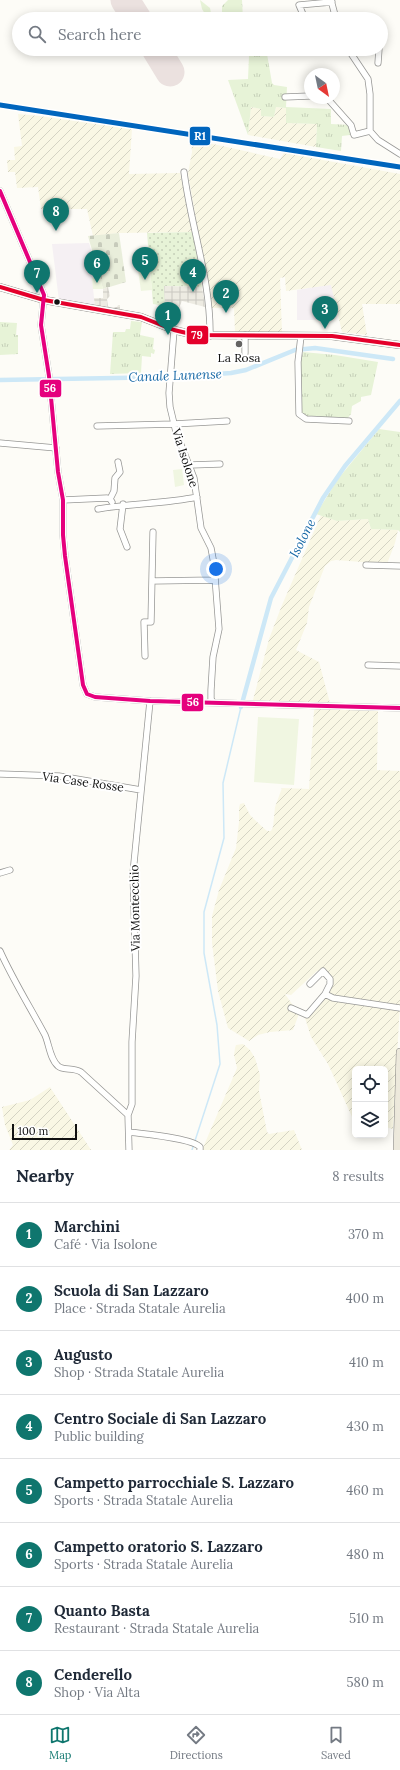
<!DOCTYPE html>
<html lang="en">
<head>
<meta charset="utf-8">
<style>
	:root { --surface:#fff; --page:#f6f6f7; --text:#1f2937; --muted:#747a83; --line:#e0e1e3; --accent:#0f766e }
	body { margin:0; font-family:Lora,serif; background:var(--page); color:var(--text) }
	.controls { position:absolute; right:12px; bottom:12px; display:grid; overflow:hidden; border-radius:6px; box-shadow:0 2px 10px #0003 }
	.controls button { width:36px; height:36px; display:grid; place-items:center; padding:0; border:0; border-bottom:1px solid var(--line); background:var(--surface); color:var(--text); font:20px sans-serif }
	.compass { position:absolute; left:304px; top:68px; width:36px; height:36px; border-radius:50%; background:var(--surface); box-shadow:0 2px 10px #0003; rotate:147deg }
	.scale { position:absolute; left:12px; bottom:10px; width:65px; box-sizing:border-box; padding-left:4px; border:2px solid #111; border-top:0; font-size:11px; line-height:14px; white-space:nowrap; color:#111; -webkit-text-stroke:3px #fff; paint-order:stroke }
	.you { position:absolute; left:216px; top:569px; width:14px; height:14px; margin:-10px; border:3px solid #fff; border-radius:50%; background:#1a73e8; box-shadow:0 0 0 6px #1a73e833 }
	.badge { display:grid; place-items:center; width:26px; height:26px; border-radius:50%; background:var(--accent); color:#fff; font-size:13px; font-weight:700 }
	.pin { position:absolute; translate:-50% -33px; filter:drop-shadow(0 1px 2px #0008) }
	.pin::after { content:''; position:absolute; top:21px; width:14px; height:12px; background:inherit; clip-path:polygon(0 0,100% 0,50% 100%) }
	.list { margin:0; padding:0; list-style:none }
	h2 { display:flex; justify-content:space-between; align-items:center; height:52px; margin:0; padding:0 16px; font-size:17px }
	h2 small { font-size:13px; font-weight:400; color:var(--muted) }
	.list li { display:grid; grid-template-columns:26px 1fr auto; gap:12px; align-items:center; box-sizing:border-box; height:64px; padding:0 16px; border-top:1px solid var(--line) }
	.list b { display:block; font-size:15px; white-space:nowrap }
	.list p { margin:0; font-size:13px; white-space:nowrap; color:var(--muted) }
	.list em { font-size:13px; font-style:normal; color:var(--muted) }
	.icon { flex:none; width:22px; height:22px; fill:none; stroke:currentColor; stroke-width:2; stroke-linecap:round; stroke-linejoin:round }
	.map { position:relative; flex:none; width:400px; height:1150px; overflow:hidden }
	.search { position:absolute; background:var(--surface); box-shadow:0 2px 10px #0003; left:12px; right:12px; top:12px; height:44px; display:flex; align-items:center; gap:10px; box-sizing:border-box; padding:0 14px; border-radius:22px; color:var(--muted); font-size:15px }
	.sheet { height:564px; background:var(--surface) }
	nav { display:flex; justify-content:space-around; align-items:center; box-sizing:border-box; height:56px; border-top:1px solid var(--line); background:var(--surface); font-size:11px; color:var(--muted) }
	nav a { display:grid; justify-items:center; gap:2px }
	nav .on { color:var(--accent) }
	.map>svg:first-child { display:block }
</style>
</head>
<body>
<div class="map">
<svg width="400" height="1150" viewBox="0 0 400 1150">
	<defs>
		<pattern id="farmland-furrows" width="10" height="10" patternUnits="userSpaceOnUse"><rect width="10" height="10" fill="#f9f7e4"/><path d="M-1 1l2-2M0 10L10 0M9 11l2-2" fill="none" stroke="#d4d3c3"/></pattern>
		<pattern id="grass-tufts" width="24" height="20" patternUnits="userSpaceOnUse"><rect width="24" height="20" fill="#e7f3d7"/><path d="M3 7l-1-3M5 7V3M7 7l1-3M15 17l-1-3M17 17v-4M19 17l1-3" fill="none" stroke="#c5cfb8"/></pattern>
		<pattern id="cemetery-stones" width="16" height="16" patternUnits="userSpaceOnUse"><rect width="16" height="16" fill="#e9eedb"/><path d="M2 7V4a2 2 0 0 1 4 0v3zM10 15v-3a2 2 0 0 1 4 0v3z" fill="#c7cbbb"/></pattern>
		<pattern id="park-dots" width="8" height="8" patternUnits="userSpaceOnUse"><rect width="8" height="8" fill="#e7f3d7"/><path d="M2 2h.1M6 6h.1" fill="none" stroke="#c5cfb8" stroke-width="1.8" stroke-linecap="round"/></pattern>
		<pattern id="plaza-grid" width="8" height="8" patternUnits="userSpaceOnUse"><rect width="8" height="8" fill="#edebe2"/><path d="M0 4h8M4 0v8" fill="none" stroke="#cac8c1"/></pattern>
	</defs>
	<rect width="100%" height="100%" fill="#fdfcf7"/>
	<path fill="#f5f0f3" d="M89,243L100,276L92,278L95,308L59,301L52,244Z
		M331,284L338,312L320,314L319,320H297V290Z"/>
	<path fill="url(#farmland-furrows)" d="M251,107L262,109L261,116L274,117L276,107L286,108V123L317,124L316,147L248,135Z
		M18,114L39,116L132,129L129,174L180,173L193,232L119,233L93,236L87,209H41L38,187L17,188L15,172H8L7,160H15L14,147L22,146Z
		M191,139L280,159L284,153L400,174V304H362L367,335L342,332L331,285L286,291L285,277L280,278L282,333L235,332L234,308H211L188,173L192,152Z
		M321,515L337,521L368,519L371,529L398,530L395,543L387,564L336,560L331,561L325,566L309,607L307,623L296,650L319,662L330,703L253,700L269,639L282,605Z
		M318,708L378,711L377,770L400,771V1003L393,1129L385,1127V1069H355V1120L353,1119L328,1064L311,1037L305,1018L322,1001L331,984L323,971H317L291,995L285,994L292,1004L300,1011L293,1030L270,1032L258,1035L249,1041L228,1028L218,991L212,943V916L219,890L236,848L239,822V808L240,804L244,803L250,815L257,822L267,831H271L273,827L275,807L282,788L309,789L314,710Z
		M243,1044L250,1050L255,1058L260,1075L259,1091L267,1132L269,1134L294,1130L302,1150H202L237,1068L234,1055L235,1048L236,1045Z
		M50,1087L91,1150H9L13,1145L5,1125L2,1107L30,1100Z"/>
	<path fill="url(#grass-tufts)" d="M200,0L210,8L211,13L222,12V6L228,0H242L243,19H208L202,9Z
		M267,54L272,83L274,85L287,87L286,107L331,109V124L350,125V135L342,136L341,151L316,147L317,124L286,123V108L276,107L274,117L261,116V109L251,107L248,135L228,80L248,79L249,56Z
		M131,321L142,322L140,335L154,338L153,349L155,350L154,354L151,353V357L142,356L141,373L110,374L113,332H125L126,329H130Z
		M0,322L17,323L16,335H18V354L0,355Z
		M303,352L335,355L378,362L371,395L361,397V401L352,406L351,414L347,419L309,417L302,413L299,369Z
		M379,429L400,432V532L398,530L371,529L368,519L337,521L316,514L338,479Z"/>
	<path fill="url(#cemetery-stones)" d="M119,233L126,282L103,289L88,236Z"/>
	<path fill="url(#park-dots)" d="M193,232L202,287L164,286L165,306L153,304L147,233Z"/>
	<path fill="#f0f6e1" d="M150,269L152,290L141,291L138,270Z
		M100,276L103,289H93L92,278Z
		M182,469L184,485L175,487L173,470Z
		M258,717L299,719L294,785L254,782Z"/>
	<path fill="url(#plaza-grid)" d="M164,286L202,287L205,307L182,301L179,308L165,306Z
		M108,287L110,296L107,299L108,306L110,308L117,307L118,305H120V310L95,308L94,298H103V289Z"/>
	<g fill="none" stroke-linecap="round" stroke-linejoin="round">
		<path stroke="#cde8f7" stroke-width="1.5" d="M192,1150L220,1064L217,1025L204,953V912L224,838L223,783L241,707"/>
		<path stroke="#cde8f7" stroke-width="4.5" d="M0,380L173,377L231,373L246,370L295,350L315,348L393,359
			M241,707L271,598L323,498L345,466L400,401"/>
		<path stroke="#ebe1df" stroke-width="29" d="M125,0L137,19
			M156,49L170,72"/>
		<defs>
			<path id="minor" d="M331,0L336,19
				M305,19L299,5L332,2
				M278,49H283
				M348,49L368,79L370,94V131L378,140L400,154
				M378,63L379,49
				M285,97L310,96
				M327,98L351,125L354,135L370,131
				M184,172C191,227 211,281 210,336
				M0,191L44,295L41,325L49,376L58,472L63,500V535L65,556L83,685L87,694L95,697L150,701L400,708
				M174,330L169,393L170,407L176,432L194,478L201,528L211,548L214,564L219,629L213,657L211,690V699L213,702
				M245,335V353
				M301,336L298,362L299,414L306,419L349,421
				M97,426L174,424L227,421
				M0,443L56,448
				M190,465L220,464
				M63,500L107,498L110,499
				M112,502L110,499L114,491L115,478L120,472L118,462
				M123,504L120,529L127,547
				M98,509C131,503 164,504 197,497
				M366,565L400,566
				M152,581L215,580
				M145,656L144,622H151L153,532
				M368,665L400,666
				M0,774L59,776L141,790
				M0,873L10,870
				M0,951C13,980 30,1007 45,1035C49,1044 50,1059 58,1066C63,1071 73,1067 81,1072L128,1115
				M310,984L323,971L330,979V984L325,994
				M291,1008L307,1015L325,994L333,998L400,1008
				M129,1132C143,1134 192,1138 200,1147V1150
				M129,1150L128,1115L132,1104V1042L136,976L133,873L150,701"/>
			<path id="major" d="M0,287L44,300L141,317L174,330L195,335L332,336L400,345
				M397,1150L400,1052"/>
		</defs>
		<use href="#minor" stroke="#979795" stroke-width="7"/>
		<use href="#major" stroke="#858482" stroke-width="8"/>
		<use href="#minor" stroke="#fffffe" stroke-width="5.5"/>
		<use href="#major" stroke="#ede9dc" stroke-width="7"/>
		<defs>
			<path id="bus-1" d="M0,287L44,300L141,317L174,330L195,335L332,336L400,345"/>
			<path id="bus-2" d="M0,191L44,295L41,325L49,376L58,472L63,500V535L65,556L83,685L87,694L95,697L150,701L400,708"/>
		</defs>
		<use href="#bus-1" stroke="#fff" stroke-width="7"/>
		<use href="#bus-2" stroke="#fff" stroke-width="7"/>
		<use href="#bus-1" stroke="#e4002b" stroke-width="4"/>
		<use href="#bus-2" stroke="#e5007d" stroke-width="4"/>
		<defs>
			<path id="rail-1" d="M0,105L400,167"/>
		</defs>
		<use href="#rail-1" stroke="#fff" stroke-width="8"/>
		<use href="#rail-1" stroke="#0065bd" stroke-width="5"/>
	</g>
	<circle fill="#111" stroke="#fff" stroke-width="1.5" cx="57" cy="302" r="3.5"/>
	<circle fill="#646362" stroke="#fff" stroke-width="1.5" cx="239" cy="344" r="4"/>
	<g text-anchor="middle" stroke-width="4" stroke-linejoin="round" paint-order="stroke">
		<g font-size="12" fill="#111" stroke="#fff">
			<text x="239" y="362">La Rosa</text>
		</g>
		<g font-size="12" fill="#111" stroke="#fff">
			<text transform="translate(185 458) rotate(72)" y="4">Via Isolone</text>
			<text transform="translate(83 782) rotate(8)" y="4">Via Case Rosse</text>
			<text transform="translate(135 908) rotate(-91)" y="4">Via Montecchio</text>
		</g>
		<g font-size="13" font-style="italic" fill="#1768a6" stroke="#fff">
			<text transform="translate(175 375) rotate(-2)" y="5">Canale Lunense</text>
			<text transform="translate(302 538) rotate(-63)" y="5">Isolone</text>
		</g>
	</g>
	<g stroke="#fff" stroke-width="1.5">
		<rect x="189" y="126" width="22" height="20" rx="4" fill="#0065bd"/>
		<rect x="186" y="325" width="23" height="20" rx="4" fill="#e4002b"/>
		<rect x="39" y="379" width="23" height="19" rx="4" fill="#e5007d"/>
		<rect x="181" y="693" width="23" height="19" rx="4" fill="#e5007d"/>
	</g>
	<g font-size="11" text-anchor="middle" font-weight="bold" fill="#fff">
		<text x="200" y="140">R1</text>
		<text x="197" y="339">79</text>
		<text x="50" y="392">56</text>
		<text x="193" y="706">56</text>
	</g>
</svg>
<div class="controls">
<button><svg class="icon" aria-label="locate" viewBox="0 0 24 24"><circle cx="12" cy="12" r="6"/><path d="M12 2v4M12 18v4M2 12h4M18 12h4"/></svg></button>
<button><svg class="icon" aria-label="layers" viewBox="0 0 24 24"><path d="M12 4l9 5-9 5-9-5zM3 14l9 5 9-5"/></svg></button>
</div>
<svg class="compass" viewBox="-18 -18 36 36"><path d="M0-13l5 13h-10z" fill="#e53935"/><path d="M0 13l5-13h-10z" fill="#747a83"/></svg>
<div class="scale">100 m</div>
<div class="you"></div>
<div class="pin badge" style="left:168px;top:335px">1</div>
<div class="pin badge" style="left:226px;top:313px">2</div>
<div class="pin badge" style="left:325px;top:329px">3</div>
<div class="pin badge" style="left:193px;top:292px">4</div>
<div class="pin badge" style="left:145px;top:280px">5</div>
<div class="pin badge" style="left:97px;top:283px">6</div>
<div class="pin badge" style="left:37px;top:293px">7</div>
<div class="pin badge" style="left:56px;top:231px">8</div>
<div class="search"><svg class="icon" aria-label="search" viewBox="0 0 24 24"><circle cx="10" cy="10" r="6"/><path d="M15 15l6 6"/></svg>Search here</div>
</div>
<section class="sheet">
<h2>Nearby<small>8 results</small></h2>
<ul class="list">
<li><span class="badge">1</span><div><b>Marchini</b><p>Café · Via Isolone</p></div><em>370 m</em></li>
<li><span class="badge">2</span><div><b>Scuola di San Lazzaro</b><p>Place · Strada Statale Aurelia</p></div><em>400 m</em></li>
<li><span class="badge">3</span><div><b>Augusto</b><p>Shop · Strada Statale Aurelia</p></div><em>410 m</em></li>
<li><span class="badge">4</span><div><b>Centro Sociale di San Lazzaro</b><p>Public building</p></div><em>430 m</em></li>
<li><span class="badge">5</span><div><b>Campetto parrocchiale S. Lazzaro</b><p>Sports · Strada Statale Aurelia</p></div><em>460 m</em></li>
<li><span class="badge">6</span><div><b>Campetto oratorio S. Lazzaro</b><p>Sports · Strada Statale Aurelia</p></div><em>480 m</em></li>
<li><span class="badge">7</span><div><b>Quanto Basta</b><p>Restaurant · Strada Statale Aurelia</p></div><em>510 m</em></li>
<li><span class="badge">8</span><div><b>Cenderello</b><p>Shop · Via Alta</p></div><em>580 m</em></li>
</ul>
</section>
<nav>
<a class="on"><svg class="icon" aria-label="map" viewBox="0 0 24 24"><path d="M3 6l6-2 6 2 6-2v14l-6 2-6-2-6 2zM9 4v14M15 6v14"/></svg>Map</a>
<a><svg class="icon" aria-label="directions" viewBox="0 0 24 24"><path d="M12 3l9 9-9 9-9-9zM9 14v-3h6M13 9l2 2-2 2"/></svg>Directions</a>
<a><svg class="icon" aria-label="saved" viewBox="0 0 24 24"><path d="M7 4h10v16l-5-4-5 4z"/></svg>Saved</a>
</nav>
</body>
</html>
